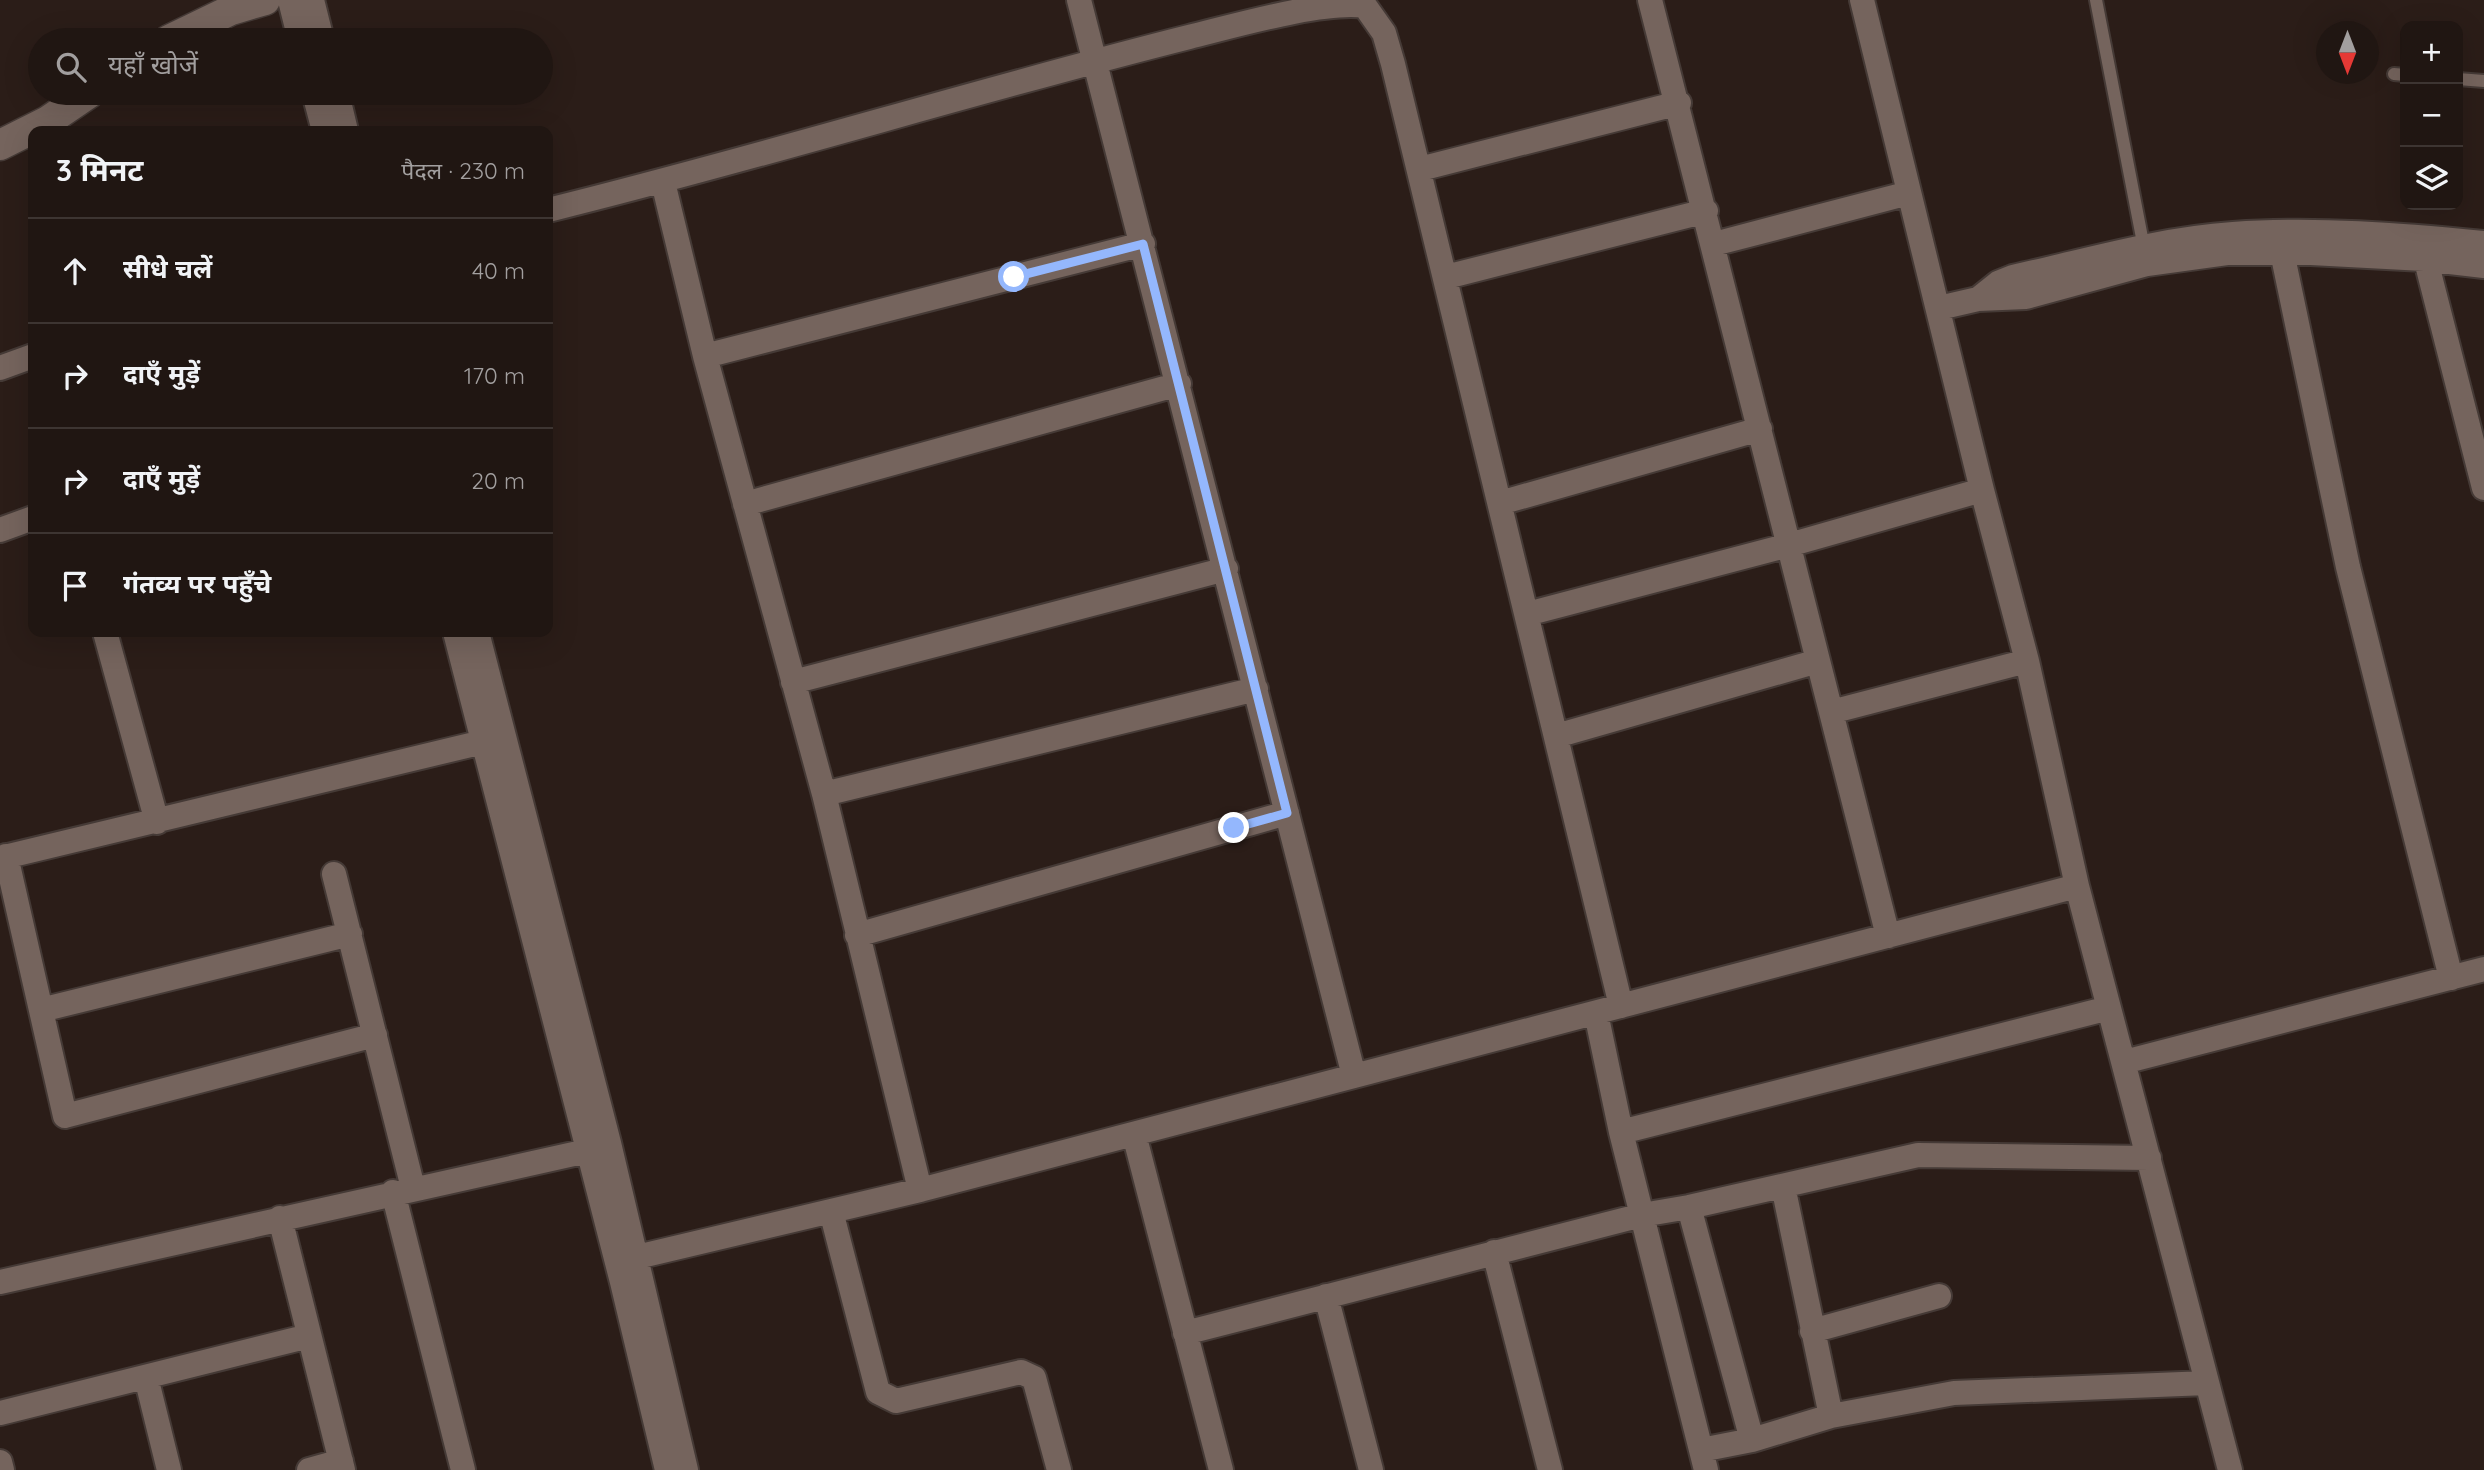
<!DOCTYPE html>
<html lang="hi">
<head>
<meta charset="utf-8">
<style>
	:root { --surface:#201612; --page:#2d2320; --text:#f1f3f6; --muted:#a29f9f; --line:#3d3532 }
	body { margin:0; font-family:Quicksand,"Noto Sans Devanagari",sans-serif; background:var(--page); color:var(--text) }
	.controls { position:absolute; right:21px; top:21px; display:grid; overflow:hidden; border-radius:14px; box-shadow:0 7px 28px #0002 }
	.controls button { width:63px; height:63px; display:grid; place-items:center; padding:0; border:0; border-bottom:2px solid var(--line); background:var(--surface); color:var(--text); font:35px sans-serif }
	.compass { position:absolute; left:2316px; top:21px; width:63px; height:63px; border-radius:50%; background:var(--surface); box-shadow:0 7px 28px #0002; rotate:180deg }
	.stop { position:absolute; width:21px; height:21px; margin:-16px; border:5px solid #94b7fd; border-radius:50%; background:#fff }
	.stop.end { background:#94b7fd; border-color:#fff; box-shadow:0 2px 7px #0008 }
	.list { margin:0; padding:0; list-style:none }
	h2 { display:flex; justify-content:space-between; align-items:center; height:91px; margin:0; padding:0 28px; font-size:30px }
	h2 small { font-size:23px; font-weight:400; color:var(--muted) }
	.list li { display:grid; grid-template-columns:46px 1fr auto; gap:21px; align-items:center; box-sizing:border-box; height:105px; padding:0 28px; border-top:2px solid var(--line) }
	.list b { display:block; font-size:26px; white-space:nowrap }
	.list em { font-size:23px; font-style:normal; color:var(--muted) }
	.icon { flex:none; width:38px; height:38px; fill:none; stroke:currentColor; stroke-width:2; stroke-linecap:round; stroke-linejoin:round }
	.map { position:relative; flex:none; width:2484px; height:1470px; overflow:hidden }
	.search { position:absolute; background:var(--surface); box-shadow:0 7px 28px #0002; left:28px; top:28px; width:525px; height:77px; display:flex; align-items:center; gap:18px; box-sizing:border-box; padding:0 24px; border-radius:38px; color:var(--muted); font-size:26px }
	.panel { position:absolute; background:var(--surface); box-shadow:0 7px 28px #0002; left:28px; top:126px; width:525px; height:511px; border-radius:14px }
	.map>svg:first-child { display:block }
</style>
</head>
<body>
<div class="map">
<svg width="2484" height="1470" viewBox="0 0 2484 1470">
	<rect width="100%" height="100%" fill="#2b1d18"/>
	<g fill="none" stroke-linecap="round" stroke-linejoin="round">
		<defs>
			<path id="service" d="M2096,0L2144,248
				M2394,74L2405,75
				M2458,79L2484,81"/>
			<path id="minor" d="M290,0L300,40
				M312,0L322,40
				M1079,0L1354,1076
				M1650,0L1888,936
				M1862,0L1982,490L2027,661L2077,886L2230,1470
				M314,93L324,131
				M337,93L346,131
				M1420,169L1679,103
				M663,182L705,356L824,794L920,1190
				M548,210C763,157 974,91 1189,37C1234,26 1323,0 1365,6L1384,33L1393,64L1621,1006
				M1714,244L1909,193
				M2422,245L2484,488
				M2282,252L2348,567L2451,978
				M1446,277L1706,211
				M1978,299L1998,283L2013,277C2085,261 2159,239 2233,234C2316,228 2402,235 2484,243
				M1939,308L1978,299L2026,297L2147,264L2227,253H2311L2424,259L2484,266
				M705,356L1143,244
				M0,368L33,356
				M1500,503L1760,429
				M745,504L1179,384
				M0,530L33,518
				M1527,614L1789,545L1982,490
				M105,632L157,822
				M455,632L622,1282L667,1470
				M477,632L609,1143L686,1470
				M793,682L1226,569
				M1831,712L2027,661
				M1556,736L1818,661
				M824,794L1256,689
				M6,856L65,1116L375,1035
				M0,858L483,742
				M334,874L413,1188
				M857,935L1287,813
				M41,1010L350,934
				M1596,1013L1621,1132L1706,1470
				M2124,1062L2484,969
				M1621,1132L2109,1008
				M1134,1134L1221,1470
				M1783,1186L1831,1416
				M393,1192L463,1470
				M1689,1207L1752,1440
				M831,1211L878,1392L896,1401L1021,1372L1034,1378L1059,1470
				M280,1218L343,1470
				M1494,1252L1550,1470
				M637,1257L920,1190L2077,886
				M0,1282L587,1151
				M1326,1296L1371,1470
				M1812,1331L1939,1296
				M1185,1333L1642,1215L1689,1207L1918,1155L2149,1158
				M146,1377L169,1470
				M0,1413L309,1336
				M1701,1450L1752,1440L1831,1416L1954,1393L2207,1383
				M0,1462L2,1470
				M309,1470L341,1461"/>
			<path id="tertiary" d="M169,40L231,10L265,0
				M0,145L48,121L89,93"/>
		</defs>
		<use href="#service" stroke="#453a36" stroke-width="16"/>
		<use href="#minor" stroke="#453a36" stroke-width="28"/>
		<use href="#tertiary" stroke="#453a36" stroke-width="33"/>
		<use href="#service" stroke="#75645d" stroke-width="12"/>
		<use href="#minor" stroke="#75645d" stroke-width="24"/>
		<use href="#tertiary" stroke="#75645d" stroke-width="30"/>
	</g>
	<g fill="none" stroke-linecap="round" stroke-linejoin="round">
		<path stroke="#94b7fd" stroke-width="9" d="M1014,277L1143,244L1287,813L1234,828"/>
	</g>
</svg>
<div class="controls">
<button>+</button>
<button>−</button>
<button><svg class="icon" aria-label="layers" viewBox="0 0 24 24"><path d="M12 4l9 5-9 5-9-5zM3 14l9 5 9-5"/></svg></button>
</div>
<svg class="compass" viewBox="-18 -18 36 36"><path d="M0-13l5 13h-10z" fill="#e53935"/><path d="M0 13l5-13h-10z" fill="#a29f9f"/></svg>
<div class="stop" style="left:1014px;top:277px"></div>
<div class="stop end" style="left:1234px;top:828px"></div>
<div class="search"><svg class="icon" aria-label="search" viewBox="0 0 24 24"><circle cx="10" cy="10" r="6"/><path d="M15 15l6 6"/></svg>यहाँ खोजें</div>
<section class="panel">
<h2>3 मिनट<small>पैदल · 230 m</small></h2>
<ul class="list">
<li><svg class="icon" aria-label="ahead" viewBox="0 0 24 24"><path d="M12 20V5M6 11l6-6 6 6"/></svg><div><b>सीधे चलें</b></div><em>40 m</em></li>
<li><svg class="icon" aria-label="right" viewBox="0 0 24 24"><path d="M7 20v-9h11M14 6l5 5-5 5"/></svg><div><b>दाएँ मुड़ें</b></div><em>170 m</em></li>
<li><svg class="icon" aria-label="right" viewBox="0 0 24 24"><path d="M7 20v-9h11M14 6l5 5-5 5"/></svg><div><b>दाएँ मुड़ें</b></div><em>20 m</em></li>
<li><svg class="icon" aria-label="arrive" viewBox="0 0 24 24"><path d="M6 21V4h12l-3 4 3 4H6"/></svg><div><b>गंतव्य पर पहुँचे</b></div></li>
</ul>
</section>
</div>
</body>
</html>
